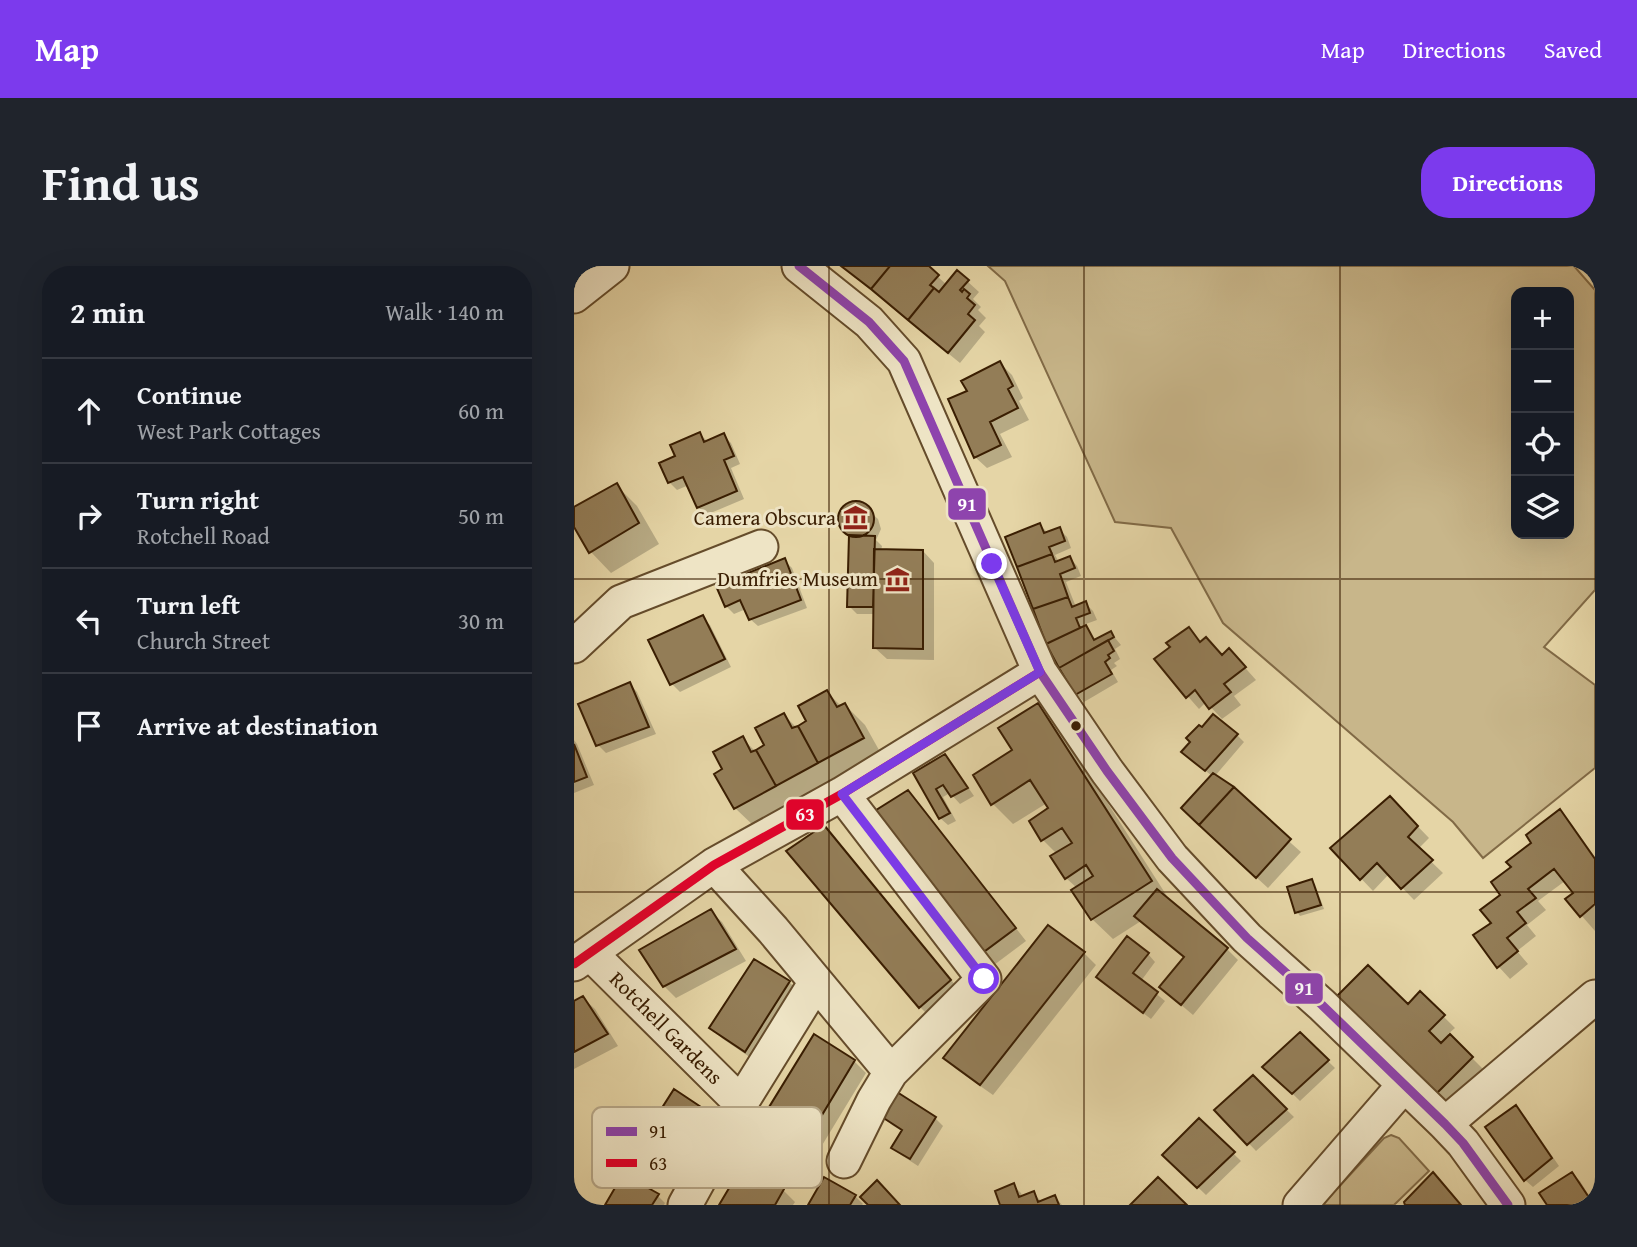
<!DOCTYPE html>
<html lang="en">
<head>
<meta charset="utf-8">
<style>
	:root { --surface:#171b24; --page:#20242c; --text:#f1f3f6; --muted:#9ea1a6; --line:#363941; --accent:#7c3aed }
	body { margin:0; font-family:"Gentium Book Plus",serif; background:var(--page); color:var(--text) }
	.controls { position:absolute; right:21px; top:21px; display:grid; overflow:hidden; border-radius:14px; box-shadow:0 7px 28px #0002 }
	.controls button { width:63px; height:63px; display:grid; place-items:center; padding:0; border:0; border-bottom:2px solid var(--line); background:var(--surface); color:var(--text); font:35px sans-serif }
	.stop { position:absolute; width:21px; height:21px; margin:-16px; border:5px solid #7c3aed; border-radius:50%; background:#fff }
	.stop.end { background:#7c3aed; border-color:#fff; box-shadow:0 2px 7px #0008 }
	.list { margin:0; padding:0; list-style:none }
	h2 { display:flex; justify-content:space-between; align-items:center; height:91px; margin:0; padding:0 28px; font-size:30px }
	h2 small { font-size:23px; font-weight:400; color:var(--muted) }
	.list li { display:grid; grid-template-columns:46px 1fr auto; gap:21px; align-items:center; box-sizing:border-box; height:105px; padding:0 28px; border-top:2px solid var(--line) }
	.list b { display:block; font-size:26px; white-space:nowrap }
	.list p { margin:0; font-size:23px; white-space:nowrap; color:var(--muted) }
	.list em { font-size:23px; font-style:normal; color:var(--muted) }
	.icon { flex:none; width:38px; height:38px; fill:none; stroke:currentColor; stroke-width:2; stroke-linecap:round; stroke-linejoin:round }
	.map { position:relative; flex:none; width:1021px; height:939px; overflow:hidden; border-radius:28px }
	header { display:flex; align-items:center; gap:42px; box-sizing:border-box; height:98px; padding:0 35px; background:var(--accent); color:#fff }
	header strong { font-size:33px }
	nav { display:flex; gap:38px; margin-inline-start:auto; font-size:24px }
	.intro { display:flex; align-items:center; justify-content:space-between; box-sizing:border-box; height:168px; padding:0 42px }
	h1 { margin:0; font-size:49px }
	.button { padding:18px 32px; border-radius:28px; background:var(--accent); color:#fff; font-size:24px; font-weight:700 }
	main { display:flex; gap:42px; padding:0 42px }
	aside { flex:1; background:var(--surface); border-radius:28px; box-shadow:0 7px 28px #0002 }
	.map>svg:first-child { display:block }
</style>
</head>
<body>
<header>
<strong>Map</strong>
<nav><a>Map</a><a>Directions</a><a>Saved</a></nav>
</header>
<div class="intro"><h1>Find us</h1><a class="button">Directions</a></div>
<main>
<aside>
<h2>2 min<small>Walk · 140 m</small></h2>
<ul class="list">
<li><svg class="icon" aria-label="ahead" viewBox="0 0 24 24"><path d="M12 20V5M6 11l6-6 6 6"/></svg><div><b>Continue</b><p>West Park Cottages</p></div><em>60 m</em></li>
<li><svg class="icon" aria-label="right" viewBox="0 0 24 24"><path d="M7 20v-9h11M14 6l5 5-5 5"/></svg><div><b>Turn right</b><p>Rotchell Road</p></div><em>50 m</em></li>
<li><svg class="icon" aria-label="left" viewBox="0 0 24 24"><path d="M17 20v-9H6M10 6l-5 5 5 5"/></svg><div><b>Turn left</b><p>Church Street</p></div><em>30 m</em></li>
<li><svg class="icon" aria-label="arrive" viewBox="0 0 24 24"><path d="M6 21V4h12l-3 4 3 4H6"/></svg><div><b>Arrive at destination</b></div></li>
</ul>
</aside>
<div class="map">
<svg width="1021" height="939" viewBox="0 0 1021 939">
	<rect width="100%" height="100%" fill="#e5d5a6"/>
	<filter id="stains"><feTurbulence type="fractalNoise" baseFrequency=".00286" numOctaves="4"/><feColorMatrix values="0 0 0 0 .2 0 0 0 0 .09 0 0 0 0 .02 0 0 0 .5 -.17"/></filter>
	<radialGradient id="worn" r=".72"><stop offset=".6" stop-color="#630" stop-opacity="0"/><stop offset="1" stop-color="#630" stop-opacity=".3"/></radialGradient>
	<path fill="#c8b68a" stroke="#816a46" stroke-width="2" fill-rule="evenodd" d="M414,0H1000L1021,24V324L970,381L1021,419V502L909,592L879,556L649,357L597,262L541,256L431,15ZM995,26V268H942V26Z
		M817,869L825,872L855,905L820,939H748L810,872Z"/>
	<path fill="#0003" d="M267,0H352L373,19L393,15L405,26L399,33L407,41L404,44L412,52L405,60L411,66L386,97Z
		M426,97L438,109L449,132L445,135L455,154L426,168L438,191L413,202L401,191L396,125Z
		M126,168L134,176L150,170L157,177L166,198L157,202L170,233L132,249L124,241L115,219L103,224L95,216Z
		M42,219L63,240L85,278L37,307L17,286L0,258V243Z
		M276,238H287L304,253L307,263L302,274L308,280L307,285H349L360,297V394L313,393L301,382V348H283L275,340L277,269L268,261L266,250L272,241Z
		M466,259L474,267L485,263L493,271L497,282L481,289L485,296L496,292L503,300L507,310L492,316L502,341L511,337L519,345L523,354L509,359L522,375L537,367L547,379L541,383L546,393L540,397L543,400L537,404L544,416L510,436L502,428Z
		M210,294L218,302L233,342L184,360L176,353L172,343L160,348L152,340Z
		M128,352L136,359L157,401L106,426L98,418Z
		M614,364L627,377L649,391L666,396L682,414L660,430L667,439L648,453L632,436L625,443L582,394L598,381Z
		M56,418L63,426L82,468L32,487L24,479Z
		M253,426L267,440L271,439L291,459L310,493L182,562L161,542L151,504L168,472L182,486L193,480L210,449L223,462L235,456Z
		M464,439L484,459L598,638L653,683L664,694L619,749L599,732L611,692L567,655L539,673L518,653L503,622L492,612L483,588L469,574L477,543L473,537L439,558L419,538L440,485Z
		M663,469L670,476L641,510L727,586L694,622L638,571V510L617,493Z
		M0,474L3,478L20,519L0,527Z
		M370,490L378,498L400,530L386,538L376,527L369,531L382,555L374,559L366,552L341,507Z
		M334,527L345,538L452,675L420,699L408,687Z
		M828,544L855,572L844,583L869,607L840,634L815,608L799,625L758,582Z
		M985,546L997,557L1021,591V665L993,633L1001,627L991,615L964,635L972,644L953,659L962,670L943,685L954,698L936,713L925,701L901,670L919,657L928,629L940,601Z
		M250,561L261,573L387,726L357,752L346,741Z
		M738,615L741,618L750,643L726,650L723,646Z
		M136,645L148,656L172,695L102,732L90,720Z
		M510,687L522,699L419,829L382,803L371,792Z
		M574,688L581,696L567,715L591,735L577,753L532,719Z
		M215,716L227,727L183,796L149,773L137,762Z
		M846,727L881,762L874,768L909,803L874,839L764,731L834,740Z
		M9,732L21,743L44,780L0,803V737Z
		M726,768L761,802L726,835L691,801Z
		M280,795L292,807L230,909L189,883L178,871Z
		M679,811L720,851L682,885L643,844Z
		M942,841L950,849L985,900L959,921L951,914Z
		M310,851L361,852L369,860L344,900L327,889L319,882L329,866L318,859Z
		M625,854L667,895L632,929L590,889Z
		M170,900L209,924L221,936L219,939H147Z
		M998,908L1006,915L1021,939H975Z
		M439,919L447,927L449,932L459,927L468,936L481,931L488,939H429Z
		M84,930L91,937L90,939H33Z
		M281,930L289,938L288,939H236Z"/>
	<path fill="#937d57" stroke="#3a1e02" stroke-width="2" d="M267,0H316L297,23Z
		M316,0H355L365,9L356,19L360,22L334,54L297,23Z
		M383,4L395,14L386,24L388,26L390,23L396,28L393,32L401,39L394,48L401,54L374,87L334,54L360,22L365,26Z
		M426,95L439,120L434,123L444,142L416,156L427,179L400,192L374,133L393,125L387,115Z
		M126,166L130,176L150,167L160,190L150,194L163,225L123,242L109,211L94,217L85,197L101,190L96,179Z
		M43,217L65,257L15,287L0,261V241Z
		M264 253a18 18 0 1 1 36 0a18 18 0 1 1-36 0Z
		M466,257L470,267L486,261L491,275L475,281L478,288L443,301L431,271Z
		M275,269L301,270L299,341H273Z
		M300,283L349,284V383L299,382Z
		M478,288L481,296L496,290L501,302L486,308L494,331L459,343L443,301Z
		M211,292L227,334L175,354L166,334L151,341L142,320Z
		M494,331L498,341L512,335L516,347L502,352L506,362L472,378L459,343Z
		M129,349L151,393L96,419L74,374Z
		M512,359L520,374L537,365L540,371L485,402L472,378Z
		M615,361L626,376L632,371L648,389L655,382L672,401L650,418L657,426L635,443L621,424L612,432L580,393L596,381L592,377Z
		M534,374L540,385L534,389L536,392L531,396L538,408L501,429L485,402Z
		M56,416L75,461L22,480L4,438Z
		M253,424L263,441L271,437L290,472L244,497L224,460L232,455L224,440Z
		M464,437L578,615L517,654L497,624L519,610L512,599L491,613L476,590L498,577L488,562L467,575L455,555L474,542L456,514L417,539L399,509L438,484L424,462Z
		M210,447L218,462L224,460L244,497L202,520L182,484L190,479L181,462Z
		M639,448L664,468L631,505L607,486L616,476L612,472L625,459L628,461Z
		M169,470L177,486L182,484L202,520L160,543L140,508L148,503L139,486Z
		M0,478L13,511L0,516Z
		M371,488L394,522L377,531L369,519L362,523L376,547L365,553L339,507Z
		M639,507L660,521L625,559L607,542Z
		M660,521L717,573L682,612L625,559Z
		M334,524L442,662L407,688L299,546Z
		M816,530L844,560L834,571L859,594L827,623L803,597L786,614L756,582Z
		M986,543L1021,593V638L1006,651L991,633L999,627L980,603L954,623L962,632L943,646L952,657L933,672L944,685L923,702L899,669L917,657L906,644L926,629L917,616L937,601L932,596L957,577L952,569Z
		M250,559L377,714L345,742L212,585Z
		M738,613L747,639L721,647L713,621Z
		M583,623L654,682L607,739L585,721L610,691L560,650Z
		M137,643L162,683L89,721L65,684Z
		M474,659L511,686L406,819L369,792Z
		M553,670L575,687L559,707L584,726L569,747L522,711Z
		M180,693L216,715L171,786L135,762Z
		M794,699L834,738L846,725L871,749L855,765L867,777L876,768L899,791L862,828L762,731Z
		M9,730L34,768L0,786V735Z
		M726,766L755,794L718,828L688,801Z
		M240,768L281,794L218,899L176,872Z
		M679,809L713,843L673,879L640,844Z
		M100,823L133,845L91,914L56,892Z
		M323,826L362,851L336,893L317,882L328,864L308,851Z
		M942,839L978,892L950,915L911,861Z
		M625,852L661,886L623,922L588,889Z
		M170,897L210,923L201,939H145Z
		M859,906L887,939H831L830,936Z
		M998,906L1020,939H973L965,927Z
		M49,908L85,928L78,939H31Z
		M250,911L282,929L276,939H234Z
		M584,911L613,939H556Z
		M303,914L326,939H294L286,931Z
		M440,917L445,931L460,925L464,936L481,929L485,939H426L421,925Z"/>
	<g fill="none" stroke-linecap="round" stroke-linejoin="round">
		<defs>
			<path id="minor" d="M225,0L295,56L330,95L466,406L533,505L598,592L673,672L748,739L871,858L889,877L934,939
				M0,30L38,0
				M0,380L47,336L187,281
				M268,528L410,713L317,806L300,834L270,895
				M140,599L199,664L317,806
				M16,687L167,837L242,716
				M0,698L140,599L268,528L466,406
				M871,858L1021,731
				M111,939L167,837
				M726,939L830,819"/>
		</defs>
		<use href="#minor" stroke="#654c2b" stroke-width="37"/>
		<use href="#minor" stroke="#eee4c5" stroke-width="33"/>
		<defs>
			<path id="bus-1" d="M225,0L295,56L330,95L466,406L533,505L598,592L673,672L748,739L871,858L889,877L934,939"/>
			<path id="bus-2" d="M0,698L140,599L268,528L466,406"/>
		</defs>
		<use href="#bus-1" stroke="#eee4c5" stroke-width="14"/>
		<use href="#bus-2" stroke="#eee4c5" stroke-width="14"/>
		<use href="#bus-1" stroke="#8e44ad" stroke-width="9"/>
		<use href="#bus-2" stroke="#e4002b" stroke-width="9"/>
	</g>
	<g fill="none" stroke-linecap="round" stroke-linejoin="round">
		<path stroke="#7c3aed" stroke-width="9" d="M410,713L268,528L466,406L418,298"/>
	</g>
	<path fill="none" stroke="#3a1e02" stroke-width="2" stroke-opacity="0.55" d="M255,0V939M510,0V939M766,0V939M0,313H1021M0,626H1021"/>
	<defs>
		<symbol id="museum-bare" viewBox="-9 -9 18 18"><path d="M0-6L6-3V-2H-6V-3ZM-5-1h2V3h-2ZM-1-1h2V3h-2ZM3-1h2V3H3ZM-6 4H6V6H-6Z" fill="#8f2418" stroke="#eee4c5" stroke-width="2.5" paint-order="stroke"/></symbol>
	</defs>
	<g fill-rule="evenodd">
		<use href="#museum-bare" x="264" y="234" width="35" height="35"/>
		<use href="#museum-bare" x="306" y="296" width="35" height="35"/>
	</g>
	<circle fill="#3a1e02" stroke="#eee4c5" stroke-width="2.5" cx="502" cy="460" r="6"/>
	<g text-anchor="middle" stroke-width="6" stroke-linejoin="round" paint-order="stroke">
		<g font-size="21" fill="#3a1e02" stroke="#eee4c5" text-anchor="end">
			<text x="262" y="259">Camera Obscura</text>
			<text x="304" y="320">Dumfries Museum</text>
		</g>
		<g font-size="21" fill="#3a1e02" stroke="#eee4c5">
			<text transform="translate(92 762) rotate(45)" y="7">Rotchell Gardens</text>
		</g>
	</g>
	<rect x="18" y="841" width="230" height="81" rx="10" fill="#eee4c5" stroke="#b8a98a" stroke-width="2"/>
	<rect x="32" y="861" width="31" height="9" fill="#8e44ad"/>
	<rect x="32" y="893" width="31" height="8" fill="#e4002b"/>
	<g font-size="19" fill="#3a1e02">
		<text x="75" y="872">91</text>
		<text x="75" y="904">63</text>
	</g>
	<g stroke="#eee4c5" stroke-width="2.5">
		<rect x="373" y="221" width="40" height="34" rx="7" fill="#8e44ad"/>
		<rect x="211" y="532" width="40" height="33" rx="7" fill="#e4002b"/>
		<rect x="710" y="706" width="40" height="33" rx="7" fill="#8e44ad"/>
	</g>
	<g font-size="19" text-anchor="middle" font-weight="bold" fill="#fff">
		<text x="393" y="245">91</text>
		<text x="231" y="555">63</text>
		<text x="730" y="729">91</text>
	</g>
	<rect width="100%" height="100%" filter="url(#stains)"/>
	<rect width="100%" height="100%" fill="url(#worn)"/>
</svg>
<div class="controls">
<button>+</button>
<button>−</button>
<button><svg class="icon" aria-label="locate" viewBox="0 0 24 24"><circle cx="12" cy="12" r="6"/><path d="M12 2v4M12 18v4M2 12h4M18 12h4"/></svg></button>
<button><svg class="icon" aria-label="layers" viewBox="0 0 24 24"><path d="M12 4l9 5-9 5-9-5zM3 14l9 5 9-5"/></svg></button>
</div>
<div class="stop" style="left:410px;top:713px"></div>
<div class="stop end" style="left:418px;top:298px"></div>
</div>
</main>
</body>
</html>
